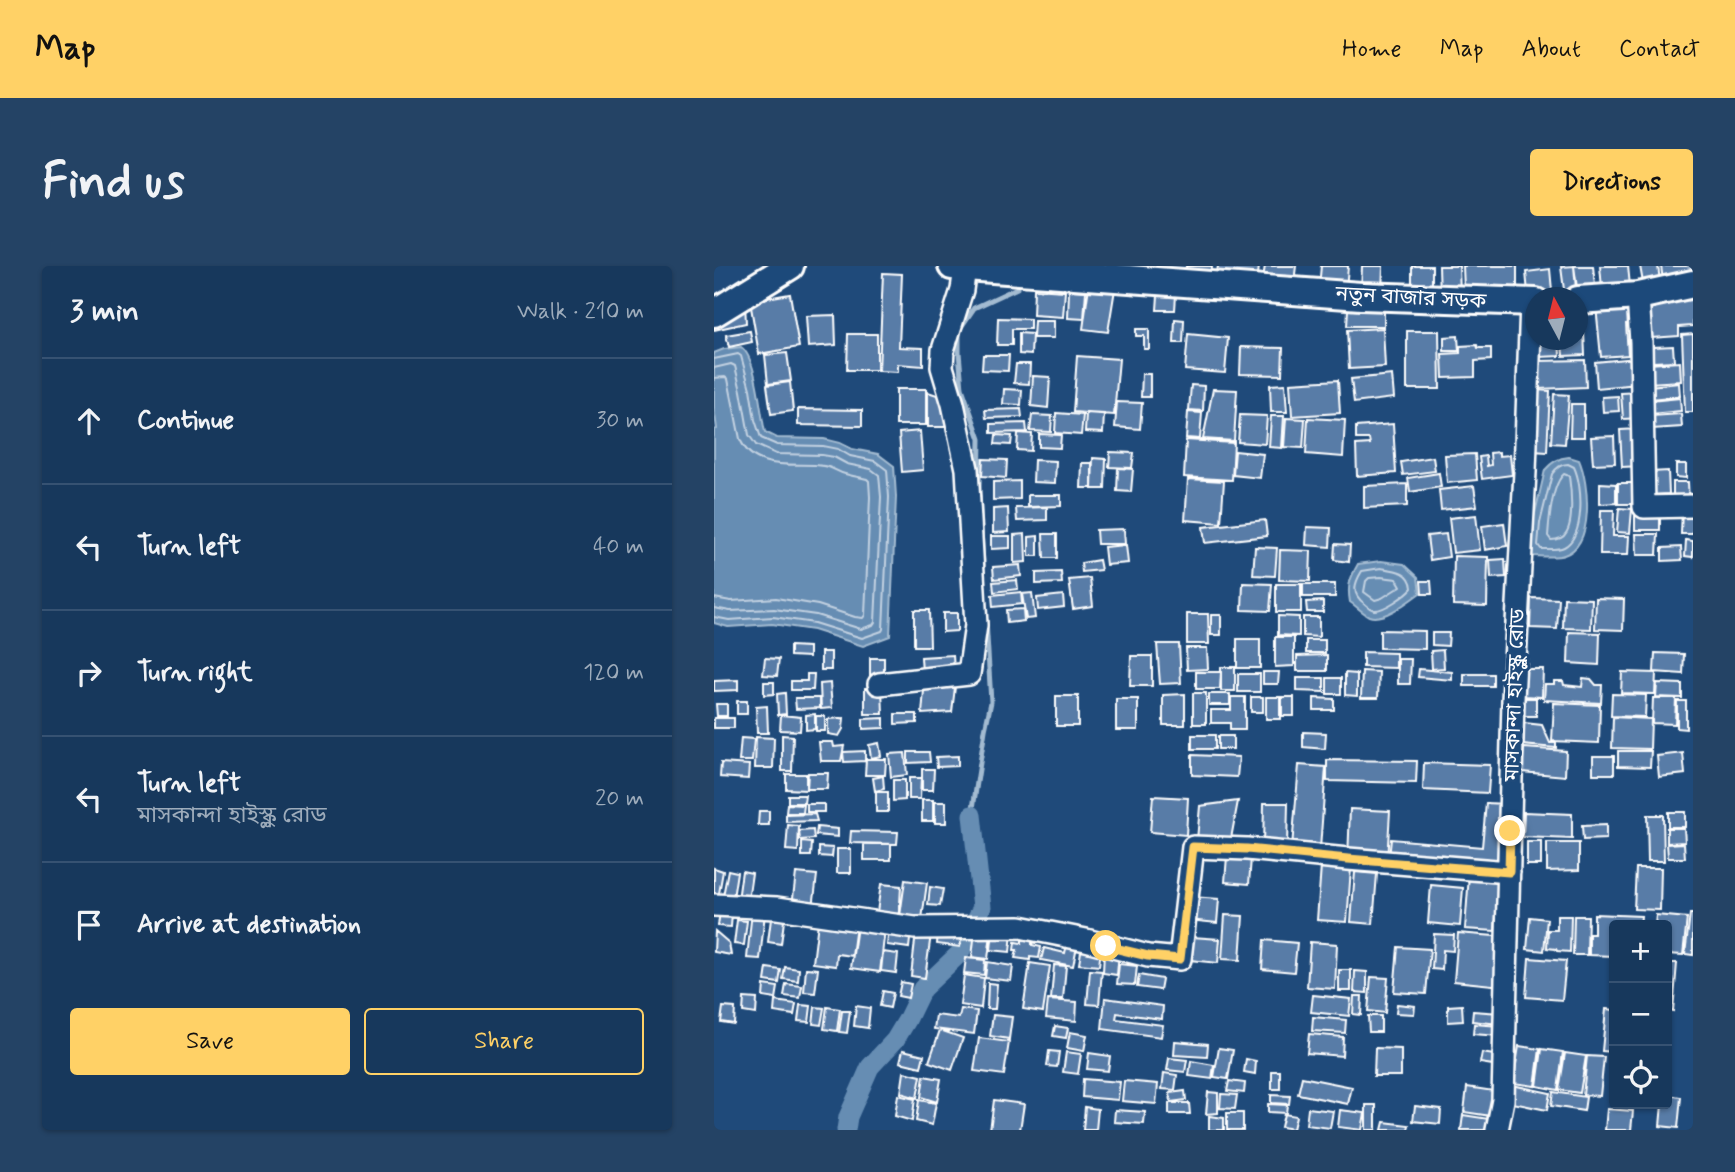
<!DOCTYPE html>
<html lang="en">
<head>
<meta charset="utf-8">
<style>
	:root { --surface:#17385c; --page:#244365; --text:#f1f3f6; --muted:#9eacbb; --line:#365272; --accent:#ffd166 }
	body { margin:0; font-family:Mynerve,"Noto Sans Bengali",sans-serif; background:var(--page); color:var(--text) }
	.controls { position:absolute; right:21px; bottom:21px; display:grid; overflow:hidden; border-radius:7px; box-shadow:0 2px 5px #0004 }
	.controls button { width:63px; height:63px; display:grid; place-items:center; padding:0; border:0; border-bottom:2px solid var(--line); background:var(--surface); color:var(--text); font:35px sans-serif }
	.compass { position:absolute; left:811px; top:21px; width:63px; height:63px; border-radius:50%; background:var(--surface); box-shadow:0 2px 5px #0004; rotate:353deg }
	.stop { position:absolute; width:21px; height:21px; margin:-16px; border:5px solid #ffd166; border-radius:50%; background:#fff }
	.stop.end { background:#ffd166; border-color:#fff; box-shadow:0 2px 7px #0008 }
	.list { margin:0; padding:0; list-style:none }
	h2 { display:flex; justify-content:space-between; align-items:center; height:91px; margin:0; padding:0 28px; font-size:30px }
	h2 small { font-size:23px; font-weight:400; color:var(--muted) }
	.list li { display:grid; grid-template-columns:46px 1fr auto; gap:21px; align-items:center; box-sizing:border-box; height:126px; padding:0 28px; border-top:2px solid var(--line) }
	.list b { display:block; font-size:26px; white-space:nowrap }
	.list p { margin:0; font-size:23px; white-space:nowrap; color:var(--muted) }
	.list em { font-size:23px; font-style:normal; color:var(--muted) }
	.actions { display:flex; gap:14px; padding:21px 28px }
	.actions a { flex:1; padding:16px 0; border:2px solid var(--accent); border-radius:7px; text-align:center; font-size:24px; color:var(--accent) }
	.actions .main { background:var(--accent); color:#111 }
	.icon { flex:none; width:38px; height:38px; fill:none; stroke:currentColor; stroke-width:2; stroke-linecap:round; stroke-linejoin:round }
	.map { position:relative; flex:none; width:979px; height:864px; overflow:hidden; border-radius:7px }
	header { display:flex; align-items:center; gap:42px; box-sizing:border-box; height:98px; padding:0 35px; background:var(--accent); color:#111 }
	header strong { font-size:33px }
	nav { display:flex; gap:38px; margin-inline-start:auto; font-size:24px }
	.intro { display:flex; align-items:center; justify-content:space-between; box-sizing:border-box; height:168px; padding:0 42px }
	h1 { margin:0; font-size:49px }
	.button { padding:18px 32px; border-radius:7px; background:var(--accent); color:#111; font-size:24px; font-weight:700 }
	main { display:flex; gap:42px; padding:0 42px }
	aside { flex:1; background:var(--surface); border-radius:7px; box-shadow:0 2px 5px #0004 }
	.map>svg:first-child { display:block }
</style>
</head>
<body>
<header>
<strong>Map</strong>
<nav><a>Home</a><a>Map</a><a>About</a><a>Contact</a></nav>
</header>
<div class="intro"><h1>Find us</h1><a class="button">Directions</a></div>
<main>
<aside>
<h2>3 min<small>Walk · 210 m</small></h2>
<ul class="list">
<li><svg class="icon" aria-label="ahead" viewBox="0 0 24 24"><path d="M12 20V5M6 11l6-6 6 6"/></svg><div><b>Continue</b></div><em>30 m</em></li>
<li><svg class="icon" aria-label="left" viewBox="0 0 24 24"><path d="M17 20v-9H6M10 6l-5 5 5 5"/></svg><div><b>Turn left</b></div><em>40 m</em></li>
<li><svg class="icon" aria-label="right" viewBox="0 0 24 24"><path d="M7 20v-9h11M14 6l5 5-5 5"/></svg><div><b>Turn right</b></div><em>120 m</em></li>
<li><svg class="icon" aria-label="left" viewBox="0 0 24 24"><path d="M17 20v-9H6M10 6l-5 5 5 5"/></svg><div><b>Turn left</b><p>মাসকান্দা হাইস্কুল রোড</p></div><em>20 m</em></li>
<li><svg class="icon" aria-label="arrive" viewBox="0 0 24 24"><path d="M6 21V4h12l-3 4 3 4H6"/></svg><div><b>Arrive at destination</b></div></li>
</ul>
<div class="actions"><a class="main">Save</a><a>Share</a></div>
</aside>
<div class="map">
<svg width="979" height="864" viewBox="0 0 979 864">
	<rect width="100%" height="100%" fill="#1f4a7a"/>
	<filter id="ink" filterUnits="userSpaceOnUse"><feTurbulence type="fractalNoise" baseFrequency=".0143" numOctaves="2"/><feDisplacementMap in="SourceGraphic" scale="14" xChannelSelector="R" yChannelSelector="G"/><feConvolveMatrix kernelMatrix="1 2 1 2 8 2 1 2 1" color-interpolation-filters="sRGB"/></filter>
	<g filter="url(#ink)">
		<path fill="#668db3" stroke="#a3bbd1" stroke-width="2" d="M27,81C43,92 46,146 51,166L63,172L110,173L126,177L138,183L164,188L180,200L182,231L176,370L149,380L99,364L58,358L14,361L0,357V164L3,163L0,141V87L10,83Z
			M855,191L865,194C875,217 881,279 850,289C842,292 825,290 817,290L819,256L831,204C838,196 844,192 855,191Z
			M667,295L690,298L704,311L706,327C695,335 669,356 655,350C649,347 642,340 636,336C633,320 636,312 644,298Z"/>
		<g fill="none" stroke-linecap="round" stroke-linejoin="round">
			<path stroke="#c2d1e1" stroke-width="2" d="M0,93L24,88L27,90L36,123L41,154L47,172L63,179L109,180L124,183L136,190L161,195L173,204L175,231L169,363L168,365L148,372L100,357L59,351L15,354L0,351
				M0,102L17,98L21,100L27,125L35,169L42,179L62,188L108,189L120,191L133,198L157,203L165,209L167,231L161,356L159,359L147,363L102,349L60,343L16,345L0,342
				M0,112L11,111L14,113L26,173C40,207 81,196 110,200C118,201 123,206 131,208C138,210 145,211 153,213L155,215L156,231L151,349L149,352L141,351L104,339L62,332L17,335L0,332
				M854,198L860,201C869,220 871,270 850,281C844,284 834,283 827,283L824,279L826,257L838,208C842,202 847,198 854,198Z
				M850,208L855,210C857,223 860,256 852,267C849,273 843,274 837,274L834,270C835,255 838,218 850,208Z
				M667,302C681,304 697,305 698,322C692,329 670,345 660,344C657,343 653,340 651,338C637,328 640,318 648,305Z
				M667,311L683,313L687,320L668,332L661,334L650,326L652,315L655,312Z"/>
			<path stroke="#a3bbd1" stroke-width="5" d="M269,299L265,226L266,173L248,122L245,86V64L260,42L303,22
				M258,549L271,464L277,436L272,354"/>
			<path stroke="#668db3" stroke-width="19" d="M132,864L134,851L156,801L181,774L193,754L208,723L246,687L268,641L258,549"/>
		</g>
		<path fill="#587ba7" stroke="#fff" stroke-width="2" d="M472,0H498L497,14L471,13Z
			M504,0H545L543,18L502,13Z
			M551,0H582L580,16L549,12Z
			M607,0H634L632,24L605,21Z
			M648,0H669L668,27H647Z
			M698,0H718V26H698Z
			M725,0H745L746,27L726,28Z
			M749,0H803V22L750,23Z
			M860,0H879L881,20L863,22Z
			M860,0L862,23L850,24L847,1Z
			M886,0H914L916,20L888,22Z
			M926,0H944L946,15L929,17Z
			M947,0H979V11L949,15Z
			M836,3L838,25L814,27L812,6Z
			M169,7L188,8L185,81L209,82V100L184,98V106L165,105Z
			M375,20L401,23L394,66L369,63Z
			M320,23L351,25L349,51L319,49Z
			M355,24L372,25L370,53L354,52Z
			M76,28L85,81L45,88L36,35Z
			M444,29H462L461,44H443Z
			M979,32V60L965,61V70L937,72L934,35Z
			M31,37L32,57L0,64V50Z
			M921,37L923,57L912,58L914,89L887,91L882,40Z
			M864,42H869L871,89L849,90L848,74H864Z
			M634,43L670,44V60H633Z
			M121,49L122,79L94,81L92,50Z
			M284,52L316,53V63H298V79H283Z
			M461,53L470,54L469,77H460Z
			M320,55H340V72H319Z
			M669,62L671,101L635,103L633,64Z
			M422,63H435V83H430V70H422Z
			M36,65L38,76L15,81L12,69Z
			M693,65H725L726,123H693Z
			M305,67L318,68L317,89L305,88Z
			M134,68H163V104H133Z
			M474,68L514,72L511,107L471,104Z
			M979,68V146H971L968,69Z
			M744,70L745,85H730V71Z
			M825,74H845L846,90L825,91Z
			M763,79L764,82H777V94L761,95V111L729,112L728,88L746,87V80Z
			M959,80L960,95L939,96V81Z
			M527,81L569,82L568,109L526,108Z
			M73,87L77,115L54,118L51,89Z
			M269,89H295L294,105L268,104Z
			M363,90L405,93L400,149L359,146Z
			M922,92L924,118L883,122L881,96Z
			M871,94L872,121L824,123L823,95Z
			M966,96L967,115L935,117L934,98Z
			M302,98H316L315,118L300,117Z
			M428,108H436V131H427Z
			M678,109L680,132L640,137L637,113Z
			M319,110L336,111L334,142L317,140Z
			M624,114L626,147L578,150L576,117Z
			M76,116L79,145L57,148L53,119Z
			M965,117L966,130L936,133L935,120Z
			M571,118L573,146H557L556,119Z
			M477,119L490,120L489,145L475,144Z
			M182,123H212V159H182Z
			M290,123L308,124L307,139L289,138Z
			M499,123L523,124L520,175L489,173Z
			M823,124L836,125L833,186L819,185Z
			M214,126L232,132L241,161H214Z
			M925,126L927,152L909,153L907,127Z
			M840,128L855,129L851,178L837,177Z
			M904,130L905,145L889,146L888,131Z
			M966,132L967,145L937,148L936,135Z
			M403,136L428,137L426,163L401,161Z
			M857,138H870V171H856Z
			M84,143L148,144V160L84,159Z
			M307,143L308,151L272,152L271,144Z
			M474,146L488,147L486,173L472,172Z
			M342,147L369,149L367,169L341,167Z
			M372,147L390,148L389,167L371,166Z
			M967,148L968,161L938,163L937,150Z
			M318,149L338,150L337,166L316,165Z
			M526,149L553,150L551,178L524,176Z
			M557,150H570L568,182L555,181Z
			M572,152L591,153L589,182L570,181Z
			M594,152L631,154L629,191L592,188Z
			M312,157L313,166L277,167V158Z
			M679,158L682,207L643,210L642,179L656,178L655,173H642V161Z
			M925,163L927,200L908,201L906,164Z
			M206,165L209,204L188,206L185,167Z
			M304,167L318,168L317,185L303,184Z
			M325,168L347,169L346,182L325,181Z
			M282,169L298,170L297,179L281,178Z
			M900,170L901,197L879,198L877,171Z
			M472,174L520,177L518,214L470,211Z
			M521,185L549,188L546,212L519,209Z
			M396,186L420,187L418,202L395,201Z
			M785,186V190L796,189L798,209L768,213L765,191L772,190L773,200L777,199L776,187Z
			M761,188L763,214L733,217L731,189Z
			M719,191L721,205L689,209L687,196Z
			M379,192L392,193L391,223H378Z
			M269,193L293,194L292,212L268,210Z
			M320,194L342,195L341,217L319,216Z
			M368,197H378V222H367Z
			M962,198H972V212L962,211Z
			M404,202L419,203L417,226L403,225Z
			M954,205L955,228L938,229L937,206Z
			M725,207L727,221L696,226L694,212Z
			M474,213L510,215L507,257L471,254Z
			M306,215V233L279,234V216Z
			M959,216H974L975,235H959Z
			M886,217L902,218V237L886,238Z
			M904,217H918V238H904Z
			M693,218V240L650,242V220Z
			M760,220L763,240L727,244L725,224Z
			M314,229H347V240L314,241Z
			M333,241V254L303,255L302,242Z
			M294,242L295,266L279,267V243Z
			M905,242L918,243L916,267L903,266Z
			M968,243H979V268H967Z
			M887,244H900L899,270H915L914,289H886Z
			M921,244H946V264H921Z
			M762,249L766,284L739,287L735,252Z
			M551,254L553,270L491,277L489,261Z
			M790,257L793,280L771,284L768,260Z
			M593,261L617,262L616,281L592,279Z
			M410,263L411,278H383L382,264Z
			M311,268L312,296L300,297V269Z
			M329,268H343V292H330Z
			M732,268L735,291L716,294L713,270Z
			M922,268H944L943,289H923Z
			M277,270H296V282L277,283Z
			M324,270V290H315V271Z
			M972,274L979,275V291L971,290Z
			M621,278L636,279L635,296L620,294Z
			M412,279L414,297L392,299L390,281Z
			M541,281L563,282L561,310L539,309Z
			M967,281L968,294L948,295V282Z
			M566,284L597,285L596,315L565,314Z
			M740,290L774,291L773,340L739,339Z
			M791,293L792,311L777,312L776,294Z
			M385,294L387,304L368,306L367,297Z
			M306,299L307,310L280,313L279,301Z
			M347,306L348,317L322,318V307Z
			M376,312L379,340L359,343L355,314Z
			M303,314L304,323L280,326L279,316Z
			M707,315H717L718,328H708Z
			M529,317L558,318L556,345L528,344Z
			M562,318H587V346H562Z
			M589,318H621V331H589Z
			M307,326L308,338L279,341L278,329Z
			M318,327L321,352L312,353L308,328Z
			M349,329L350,341L324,344L323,332Z
			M817,332L845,333L843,363L816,362Z
			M850,332L878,333L877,363L849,362Z
			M882,332L910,333L909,364L881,363Z
			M609,335V346H593L592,336Z
			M309,343L310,355L293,357L292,344Z
			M200,344H215L216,380H200Z
			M229,347H243V365L229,366Z
			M473,348H494L495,378H473Z
			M497,349H507V369H497Z
			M564,350L585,351V370L564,369Z
			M589,351H605V371L589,370Z
			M666,364L711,365V383L666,382Z
			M855,366L886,367L885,399L854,397Z
			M718,367H735L734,380L718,379Z
			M561,371H580V400L561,401Z
			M523,373H546V402H523Z
			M592,374H611V387H592Z
			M443,378H465L467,417L446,418Z
			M76,380L95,381V391L76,390Z
			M472,382H493L494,403L473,404Z
			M729,384L730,402L718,403L717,385Z
			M107,386H117V404H107Z
			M649,386L682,387V402L649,401Z
			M941,387L970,388L969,408L940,406Z
			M239,389L240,405L208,407L207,391Z
			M613,389V405H583V390Z
			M417,390H438V420H416Z
			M51,392L65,393L63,410L49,409Z
			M156,392H170V410L156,411Z
			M684,393H697L696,418H684Z
			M507,401H521V425H507Z
			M705,403L738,406V414L704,411Z
			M811,403H829L828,431L810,430Z
			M648,405L665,406L664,432H647Z
			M482,406H507L506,423H482Z
			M549,406H565L564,418H549Z
			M908,406L942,407L941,428L907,427Z
			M631,407L643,408V430L631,429Z
			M93,408H100L99,424H77V415H93Z
			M524,408H546V426H524Z
			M750,408H779V420H750Z
			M583,412H610V426L583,425Z
			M613,412H627V428H613Z
			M869,412L877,413L882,419H888L887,437L830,434L831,418H840V415H849L850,419L868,421Z
			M24,414V424L0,425V415Z
			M50,416H60V428L50,429Z
			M116,417L118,442L107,443L106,418Z
			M943,417L968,418V432L942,431Z
			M241,421L238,446L208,448L210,424Z
			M151,422H168L169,448H151Z
			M71,427L72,448L64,449L63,428Z
			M479,427H492V458H479Z
			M471,428V459H449V429Z
			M495,428H516V439H495Z
			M898,428L932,429L931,451L897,450Z
			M342,430H364V460H342Z
			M517,431H531V464H516V457H497V444H517Z
			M537,431H549V446H537Z
			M552,431H566V453H552Z
			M568,431H580V450H568Z
			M81,432H106V442L82,443Z
			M600,432L620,433V444H600Z
			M809,432H822V450H809Z
			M939,432H962L961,458L938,457Z
			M402,433H424V464H402Z
			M23,435H33V448H23Z
			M963,435H972V463L963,462Z
			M840,437L886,439L885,477L838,475Z
			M2,438H13V450H3Z
			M53,440L54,467H43L42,441Z
			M101,448V463L92,464V449Z
			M181,448H203V457L181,458Z
			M67,449L87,451L86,465L66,464Z
			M102,450H111V465H102Z
			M899,451L937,453L936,483L898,482Z
			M0,452H20V462H0Z
			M130,452L129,463L125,470L114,468V453Z
			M170,452V462L149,463V453Z
			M810,457L828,459L836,477H842V482L808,479Z
			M589,466L612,467L611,483L589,481Z
			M68,469L79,470L78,505H68Z
			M478,469H501V483H478Z
			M504,470H519V483H504Z
			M42,471L60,472L59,502H41Z
			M27,472L40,473L38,495H25Z
			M105,476H119L120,481L130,480L127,495H107Z
			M165,477L167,490L157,492L155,479Z
			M810,482L852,485L851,510L808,506Z
			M151,485V495L130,496L129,486Z
			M904,485H937L936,501L904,500Z
			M194,486H215L216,496L194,497Z
			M191,487L193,509L177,511L175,488Z
			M969,487L971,508L945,511L943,490Z
			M478,489L525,491L523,511L478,509Z
			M244,490V500L223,501L222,491Z
			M879,490H900V508H879Z
			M152,493H172L171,509H151Z
			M613,494L703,495L702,517L613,515Z
			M7,497L35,499L34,513L6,511Z
			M710,497L776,499L774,527L709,524Z
			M585,499L612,501L606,583L578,581Z
			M208,503H220L219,524H208Z
			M94,507H114L113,523H93Z
			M72,508H92V524L72,523Z
			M169,510L170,523L161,525L159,512Z
			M195,512H207L206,533H195Z
			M179,514H191V534L179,535Z
			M162,526H174V546H162Z
			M74,529H91L90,537H74Z
			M439,530L474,532L472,569L436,566Z
			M208,534H219V555H208Z
			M524,535L516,578L483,574L486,540Z
			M221,536H232V557H221Z
			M550,537H574L573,580H549Z
			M772,537L792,538L787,602L675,592L677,573L768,581Z
			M73,538L90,539L89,547H72Z
			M93,538H110V546H93Z
			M636,543L676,545L673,595L634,593Z
			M45,545H55V559H44Z
			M810,546L858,548V573L809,571Z
			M954,546H971V561H954Z
			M101,548L103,555L72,556V549Z
			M933,549H949L950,595H934Z
			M74,559L85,560L84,585L72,584Z
			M892,559V573L869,574L868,560Z
			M103,561L124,563V571L102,569Z
			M953,562H970L971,576L953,577Z
			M99,564L100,573L86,574L85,565Z
			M137,565L184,566L183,578L136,577Z
			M88,576L98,577L97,590H88Z
			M813,576H827V599H813Z
			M833,577H865V604L833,605Z
			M970,577L971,592H954L953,578Z
			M150,578H177V594H150Z
			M105,581L119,582L118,591L105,590Z
			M123,583H137V607H123Z
			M513,590L537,592L535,618L511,616Z
			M607,600L637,602L633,656L603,654Z
			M0,602L9,605L4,633H0Z
			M922,602H947L946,644L920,643Z
			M14,604L23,606L19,632L9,630Z
			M28,605L38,607L34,635L24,634Z
			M641,606L663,608L659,658L637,656Z
			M82,607L103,609L99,642L78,640Z
			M755,609L784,611L781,665L751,663Z
			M191,614L213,617L208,653L186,650Z
			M167,618L187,620L185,656L162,653Z
			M717,619L749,622L746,660L714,657Z
			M216,621L229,623L226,640L214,639Z
			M477,631L505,633L503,657L475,654Z
			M6,645L18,647L17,661L4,660Z
			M38,645L51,647L46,693L33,692Z
			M58,645L71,647L67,678L54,676Z
			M880,648L927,650L926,659H900V690L875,689V668H880Z
			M976,648H979V689L971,688Z
			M511,649L529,650L526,694L508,693Z
			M942,649L973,652L969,689L953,688V659H941Z
			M843,650H857L856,686L843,685L842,683L833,682L834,664H843Z
			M860,650H874L873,689H859Z
			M816,651L833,653L830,685L813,683Z
			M23,654L33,655L30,679L20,678Z
			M104,656L142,660L138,690L123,688L122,700L99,697Z
			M143,660L171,663L166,706L137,702Z
			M175,661L197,664L195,682L173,679Z
			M279,664L298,667L296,686L277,684Z
			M1,665L15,677L17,689L0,686Z
			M224,665L248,668L246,681L223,678Z
			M261,665L277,667L274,693L258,691Z
			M308,665L323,667L322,677L318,676V679L327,681L325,692L316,691V694L301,692L303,684H300L301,676L308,677Z
			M202,666L217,668L211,712L197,710Z
			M744,667L792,671L788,720L740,715Z
			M720,668L740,669L739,685L729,684L728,704L718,703Z
			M478,671L506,673L504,697L476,694Z
			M550,674L583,677L580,706L548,703Z
			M596,676L623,678L621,723L593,721Z
			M353,678L363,680L359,700L327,694L330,682L351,687Z
			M368,679L387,682L385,700L365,698Z
			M684,681L716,683L712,728L680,726Z
			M390,685L405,686L403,709L389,707Z
			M169,686L184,688L182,707L167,705Z
			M252,692L271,694L270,709L250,707Z
			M815,692L852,695L848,734L812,731Z
			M273,696L299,700L297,715L271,712Z
			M316,697L336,700L329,746L309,743Z
			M953,697H963L959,745L953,744Z
			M405,698L423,700L421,719L403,718Z
			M340,699L352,700L349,733H337Z
			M71,701L85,703L84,715L69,713Z
			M53,702L67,704L65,717L51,715Z
			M92,702L104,703L101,727L90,726Z
			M376,704L388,705L385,739L373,738Z
			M625,704H637V725H625Z
			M641,705L653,706V727L640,726Z
			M250,709L270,712L267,742L246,739Z
			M425,709L448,713L446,724L423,721Z
			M657,711L674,712L671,747L654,745Z
			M187,716L197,718L194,732L184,730Z
			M274,717L283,718L281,743H273Z
			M72,718L88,720L86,732L70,730Z
			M50,719L64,721L62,733L49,731Z
			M169,725L179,727L176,742L166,740Z
			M599,729L637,733L635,750L597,746Z
			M640,730H648L647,749L639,748Z
			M30,732L43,733L42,748L29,746Z
			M391,732L449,740L448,753L403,747L402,753L449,759L447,771L388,763Z
			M334,734L363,736L362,755L332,752Z
			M61,735L82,738L80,749L60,746Z
			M683,738L701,740L700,748L682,747Z
			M86,739L97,740L95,756L84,755Z
			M748,739L749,755L734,756V740Z
			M142,740L156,742L154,762L140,760Z
			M9,741L21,742L20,758L7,756Z
			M101,741L110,742L107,759L99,758Z
			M113,741L126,743L123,765L110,763Z
			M247,743L263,745L260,768L220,763L222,749L245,752Z
			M892,743L900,744V786L888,785Z
			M128,745H136L133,767L125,766Z
			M759,745L786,747L785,758L758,755Z
			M279,749L298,751L295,773L276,770Z
			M654,750H667V766H655Z
			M599,751L632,754L631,767L598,765Z
			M760,758L786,760L785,770L759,768Z
			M341,760L354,762L352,772L339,770Z
			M226,764L249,772L238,804L215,796Z
			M356,766L373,769L370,785L353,782Z
			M595,768L629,771L628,790L593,787Z
			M265,772L295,776L290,809L260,805Z
			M461,775L494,778L493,791L460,789Z
			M805,780L826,783L821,820L799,817Z
			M505,782L519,784L514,813L500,811Z
			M661,782L687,783V810H660Z
			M828,783L849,786L844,824L823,820Z
			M189,784L210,789L207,801L186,796Z
			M335,785L345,786L343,801L333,800Z
			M352,786L367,788L364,808L349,806Z
			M375,787L396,790L394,805L373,803Z
			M768,787L780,789L779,799L766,797Z
			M851,787L872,790L866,827L845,824Z
			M873,790L890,791L886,830L869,829Z
			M455,792L473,794L471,806L453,804Z
			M532,793L542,795L541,808L530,806Z
			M477,795L500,799L498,813L475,810Z
			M558,805H566V823H558Z
			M190,806L207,810L203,832L187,827Z
			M450,807L463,809L461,824L448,823Z
			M210,810L227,813L223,836L207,831Z
			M588,811L638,821L634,838L584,828Z
			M369,813L406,816L404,834L368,831Z
			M410,815L444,818L442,838L408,835Z
			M515,815L531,817L530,827L513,825Z
			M798,819L836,827L833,844L794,836Z
			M753,821L780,825L777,850L750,846Z
			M471,825L472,834L457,836L456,827Z
			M494,826L504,827V847L492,848Z
			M839,826L872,831L870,845L837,840Z
			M507,828L523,829L521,843L506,842Z
			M184,829L201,833L198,855L181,850Z
			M557,829L576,830L575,838L557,837Z
			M953,829L967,831L964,862L946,860L948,838H953Z
			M205,834L222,837L218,859L202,855Z
			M280,834L310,838L306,864H276Z
			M455,837H475L476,848H455Z
			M554,838L573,839L572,847L554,846Z
			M652,839H662V864H652Z
			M701,840L727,843L726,858L699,855Z
			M371,841L384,843L382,864H369Z
			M594,842L619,845L616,862L592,859Z
			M893,843L919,845L917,864H891Z
			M401,844L431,846L430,858L400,856Z
			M626,844L651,847L648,864L624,861Z
			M513,847H529V864H513Z
			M570,848L582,850L579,863L567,861Z
			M749,849L775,853L773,864H747Z
			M495,850L510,852V864H495Z
			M670,856L695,859L694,864H668Z"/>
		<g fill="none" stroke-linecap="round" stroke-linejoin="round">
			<defs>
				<path id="minor" d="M924,30L927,76L930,241L979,240
					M165,418L255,408L262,359L253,203L239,138L228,101L229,84L248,24L251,1
					M0,639L63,642L201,662L306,661L372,674L434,690L466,693L479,581L533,583L634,593L795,606
					M783,864L789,834L799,433L811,206L817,36"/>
				<path id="tertiary" d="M238,0L647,30L822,36
					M864,34L924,30L979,18
					M0,47L76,0"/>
			</defs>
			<use href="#minor" stroke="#fff" stroke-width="26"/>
			<use href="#tertiary" stroke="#fff" stroke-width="32"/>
			<use href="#minor" stroke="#1f4a7a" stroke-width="21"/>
			<use href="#tertiary" stroke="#1f4a7a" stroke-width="26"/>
		</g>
	</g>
	<g fill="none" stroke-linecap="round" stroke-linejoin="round" filter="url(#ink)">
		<path stroke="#ffd166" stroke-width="9" d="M392,680L434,690L466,693L479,581L533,583L634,593L795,606L796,565"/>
	</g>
	<g text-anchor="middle" stroke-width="6" stroke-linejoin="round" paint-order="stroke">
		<g font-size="21" fill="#fff" stroke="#1f4a7a">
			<text transform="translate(697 31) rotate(3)" y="7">নতুন বাজার সড়ক</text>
			<text transform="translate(800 429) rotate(-88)" y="7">মাসকান্দা হাইস্কুল রোড</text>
		</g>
	</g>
</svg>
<div class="controls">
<button>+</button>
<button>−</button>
<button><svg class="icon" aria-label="locate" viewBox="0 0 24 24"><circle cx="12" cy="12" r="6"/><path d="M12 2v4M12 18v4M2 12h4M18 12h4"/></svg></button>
</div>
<svg class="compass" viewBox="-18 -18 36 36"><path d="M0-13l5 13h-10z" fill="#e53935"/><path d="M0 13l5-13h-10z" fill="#9eacbb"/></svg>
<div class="stop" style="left:392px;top:680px"></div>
<div class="stop end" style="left:796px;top:565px"></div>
</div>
</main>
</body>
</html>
